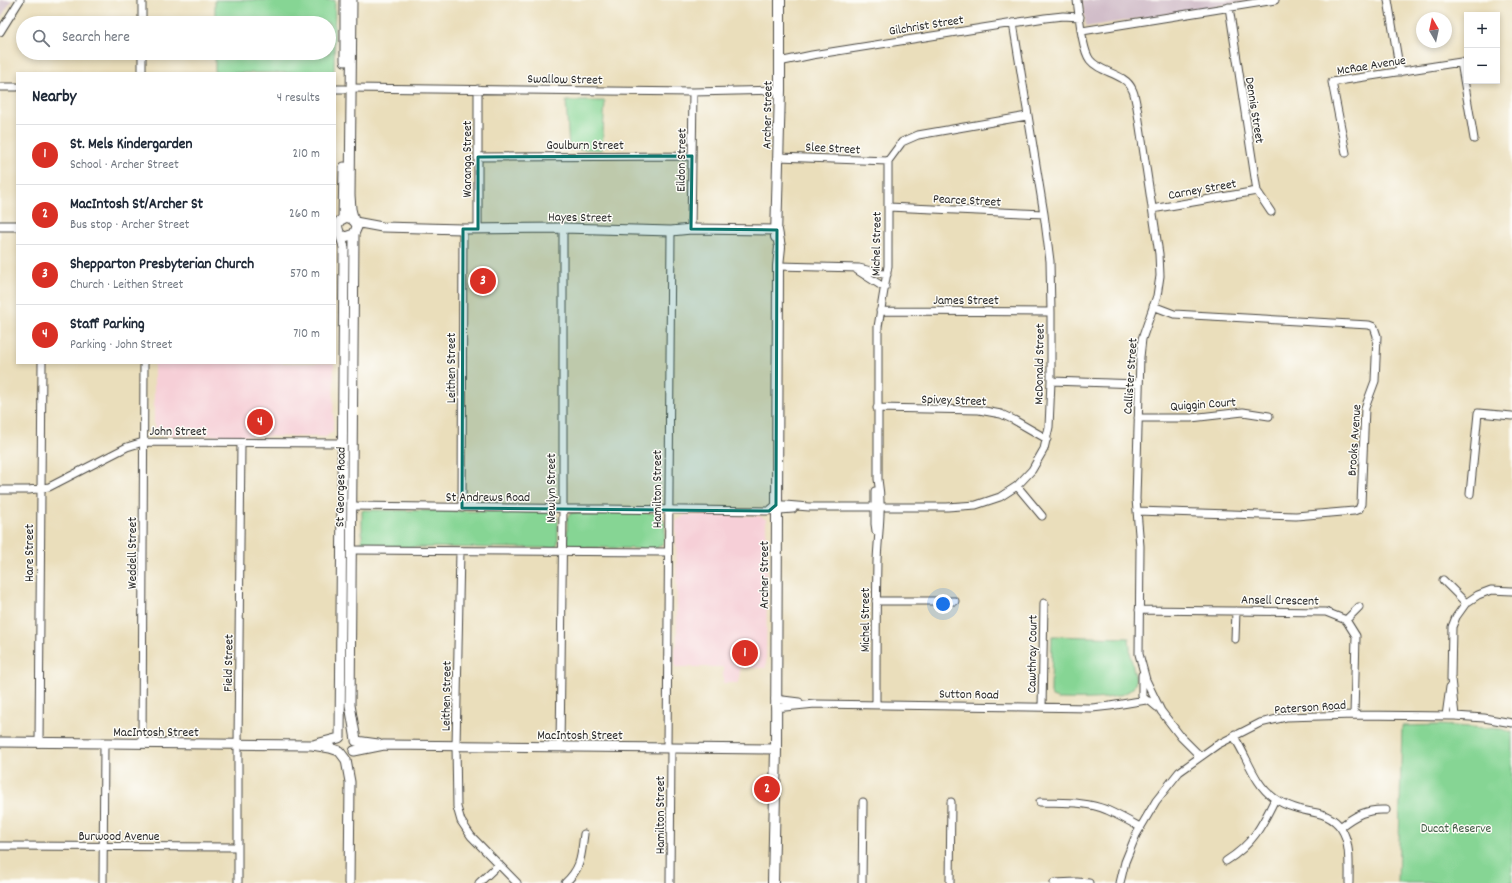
<!DOCTYPE html>
<html lang="en">
<head>
<meta charset="utf-8">
<style>
	:root { --surface:#fff; --page:#f2f2f3; --text:#1f2937; --muted:#747a83; --line:#e0e1e3; --accent:#d93025 }
	body { margin:0; font-family:Dekko,sans-serif; background:var(--page); color:var(--text) }
	.controls { position:absolute; right:12px; top:12px; display:grid; overflow:hidden; border-radius:0px; box-shadow:0 2px 6px #0003 }
	.controls button { width:36px; height:36px; display:grid; place-items:center; padding:0; border:0; border-bottom:1px solid var(--line); background:var(--surface); color:var(--text); font:20px sans-serif }
	.compass { position:absolute; left:1416px; top:12px; width:36px; height:36px; border-radius:50%; background:var(--surface); box-shadow:0 2px 6px #0003; rotate:351deg }
	.you { position:absolute; left:943px; top:604px; width:14px; height:14px; margin:-10px; border:3px solid #fff; border-radius:50%; background:#1a73e8; box-shadow:0 0 0 6px #1a73e833 }
	.badge { display:grid; place-items:center; width:26px; height:26px; border-radius:50%; background:var(--accent); color:#fff; font-size:13px; font-weight:700 }
	.pin { position:absolute; translate:-50% -50%; border:2px solid #fff; box-shadow:0 1px 4px #0006 }
	.list { margin:0; padding:0; list-style:none }
	h2 { display:flex; justify-content:space-between; align-items:center; height:52px; margin:0; padding:0 16px; font-size:17px }
	h2 small { font-size:13px; font-weight:400; color:var(--muted) }
	.list li { display:grid; grid-template-columns:26px 1fr auto; gap:12px; align-items:center; box-sizing:border-box; height:60px; padding:0 16px; border-top:1px solid var(--line) }
	.list b { display:block; font-size:15px; white-space:nowrap }
	.list p { margin:0; font-size:13px; white-space:nowrap; color:var(--muted) }
	.list em { font-size:13px; font-style:normal; color:var(--muted) }
	.icon { flex:none; width:22px; height:22px; fill:none; stroke:currentColor; stroke-width:2; stroke-linecap:round; stroke-linejoin:round }
	.map { position:relative; flex:none; width:1512px; height:883px; overflow:hidden }
	.search { position:absolute; background:var(--surface); box-shadow:0 2px 6px #0003; left:16px; top:16px; width:320px; height:44px; display:flex; align-items:center; gap:10px; box-sizing:border-box; padding:0 14px; border-radius:22px; color:var(--muted); font-size:15px }
	.panel { position:absolute; background:var(--surface); box-shadow:0 2px 6px #0003; left:16px; top:72px; width:320px; height:292px; border-radius:0px }
	.map>svg:first-child { display:block }
</style>
</head>
<body>
<div class="map">
<svg width="1512" height="883" viewBox="0 0 1512 883">
	<rect width="100%" height="100%" fill="#fdfcf7"/>
	<filter id="ink" filterUnits="userSpaceOnUse"><feTurbulence type="fractalNoise" baseFrequency=".025" numOctaves="2"/><feDisplacementMap in="SourceGraphic" scale="8" xChannelSelector="R" yChannelSelector="G"/><feConvolveMatrix kernelMatrix="1 2 1 2 8 2 1 2 1" color-interpolation-filters="sRGB"/></filter>
	<filter id="wash" filterUnits="userSpaceOnUse"><feTurbulence type="fractalNoise" baseFrequency=".012" numOctaves="4" result="noise"/><feDisplacementMap in="SourceGraphic" scale="16" xChannelSelector="R" yChannelSelector="G"/><feGaussianBlur stdDeviation="0.9" result="paint"/><feColorMatrix in="noise" values="0 0 0 0 0 0 0 0 0 0 0 0 0 0 0 0 0 1.4 0 .05"/><feComposite in="paint" operator="in"/></filter>
	<g filter="url(#wash)">
		<rect width="100%" height="100%" fill="#eadebb"/>
		<path fill="#f6cfd7" d="M154,363H334L333,431L326,437L159,435L154,433Z
			M685,515L759,516L766,519L767,590L766,668H740L739,683H723V667H675V648L677,644L676,521Z"/>
		<path fill="#d1bdc9" d="M0,0H12L0,19Z
			M1082,0H1254L1086,27Z"/>
		<path fill="#86d594" stroke="#588060" d="M215,0H335L334,73H215V53H329V23H215Z
			M566,101H605L602,150L569,149Z
			M364,510L551,512L556,515L558,519V543L555,548L365,547L362,546V511Z
			M576,512L657,513C667,517 666,535 663,544L657,548L653,549L572,547L567,542V518L571,513Z
			M1052,636L1129,638L1131,658L1136,681L1133,688C1118,702 1078,699 1058,699L1052,697L1051,692Z
			M1439,725L1501,729L1512,732V883H1398L1402,726Z"/>
	</g>
	<g filter="url(#ink)">
		<g fill="none" stroke-linecap="round" stroke-linejoin="round">
			<defs>
				<path id="minor" d="M1077,0C1079,14 1082,50 1090,60C1100,73 1125,73 1132,89C1135,94 1135,101 1137,107L1159,254L1160,276L1157,296L1142,339L1140,357L1136,499L1140,546L1139,654L1146,680L1161,711L1181,737L1197,753L1198,758
					M1388,0L1400,72
					M1229,7L1257,191L1271,212
					M142,23V0
					M1082,31L1275,0
					M0,32L20,0
					M779,62L812,55L1045,18L1063,16L1080,17
					M142,73V53
					M0,87H17
					M351,88L693,92L780,90
					M335,89H345
					M478,89V229
					M1346,153L1332,82L1461,62L1474,139
					M478,157L692,156
					M778,157L888,161
					M888,207L1044,214
					M1152,209L1257,191
					M691,229L693,92
					M778,266L859,268L887,275
					M857,270L885,288
					M880,311L1051,312
					M1051,381L1139,384
					M877,408L979,410L1001,414L1014,420L1047,439
					M1138,418H1191L1243,412L1269,416
					M1017,486L1042,516
					M0,490H29L49,487L127,447L143,442L342,443
					M875,491V524L876,531
					M1470,494L1478,413L1512,416
					M351,506L767,511L793,509
					M462,508L463,229
					M769,511L776,505H785L809,507H947L976,505L1000,497L1017,486L1032,470L1044,449L1049,427L1051,381V312L1050,261L1044,214L1013,23
					M1137,511L1296,516L1354,511L1359,509L1361,504L1365,408L1375,381L1377,336L1374,327L1369,325L1174,314L1153,306
					M351,550L668,552
					M460,551L456,746L457,807L461,821L471,836L517,883
					M1443,580L1466,603
					M876,601H955
					M1139,610L1326,612L1346,620L1356,636L1354,715
					M1346,620L1359,607
					M1235,639L1236,611
					M1142,675V696L1146,700
					M775,699L799,702
					M876,704C876,656 876,609 877,561C878,534 883,507 878,479V327L888,266V161L902,142L918,135L1027,116
					M1042,707L1044,603
					M775,708L815,704L1092,708L1110,706L1146,700L1151,702L1157,707
					M1446,716L1450,687
					M1455,716L1451,679L1452,627L1456,617L1466,603L1478,595L1491,590L1512,591
					M1235,734L1236,740C1248,759 1255,785 1274,798C1287,807 1302,810 1317,813C1353,821 1349,855 1349,883
					M39,743L42,363
					M142,743L144,363
					M560,747L563,508V228
					M667,748L671,231
					M1040,802C1062,803 1085,801 1107,810C1118,815 1129,821 1140,827
					M1340,827C1356,815 1366,809 1386,810
					M0,846L238,847
					M1226,861C1252,845 1262,826 1275,799
					M103,883L104,743
					M238,883V744L241,443
					M479,883L499,864
					M565,883C582,868 581,855 584,834
					M670,883L671,748
					M862,883L863,802
					M950,883L951,802
					M1054,883L1077,882L1089,883
					M1120,883L1125,862L1136,835L1156,801L1179,772L1217,745L1260,723L1286,717L1354,715L1455,716L1484,718L1512,723"/>
				<path id="tertiary" d="M352,0L350,195L351,209L354,221
					M345,61V0
					M343,219L344,167
					M355,222L382,227L463,229L563,228L671,231L691,229L777,230
					M0,226H17
					M354,234L350,705L356,740
					M340,737L344,249C344,241 336,229 338,224C343,213 355,218 357,227L354,234L345,237L340,234
					M356,741L378,744
					M0,742L312,745L330,748L339,751
					M316,744L339,738
					M354,751L384,745L776,749
					M340,752L346,760L350,782L349,883"/>
				<path id="secondary" d="M776,237L780,90V0
					M773,883L776,749L778,266L780,247L777,230"/>
			</defs>
			<use href="#minor" stroke="#484641" stroke-width="9"/>
			<use href="#tertiary" stroke="#484641" stroke-width="11"/>
			<use href="#secondary" stroke="#484641" stroke-width="12"/>
			<use href="#minor" stroke="#fff" stroke-width="7"/>
			<use href="#tertiary" stroke="#fff" stroke-width="9"/>
			<use href="#secondary" stroke="#fff" stroke-width="10"/>
		</g>
	</g>
	<path fill="#0f766e" fill-opacity="0.2" stroke="#0f766e" stroke-width="3" stroke-linejoin="round" d="M692,156L691,229L777,230L776,505L769,511L462,508L463,229H478V157Z"/>
	<g text-anchor="middle" stroke-width="3" stroke-linejoin="round" paint-order="stroke">
		<g font-size="13" fill="#2b2b2b" stroke="#fdfcf7">
			<text transform="translate(926 24) rotate(-9)" y="5">Gilchrist Street</text>
			<text transform="translate(1371 64) rotate(-9)" y="5">McRae Avenue</text>
			<text transform="translate(565 78) rotate(1)" y="5">Swallow Street</text>
			<text transform="translate(1256 110) rotate(81)" y="5">Dennis Street</text>
			<text transform="translate(766 115) rotate(-89)" y="5">Archer Street</text>
			<text x="585" y="149">Goulburn Street</text>
			<text transform="translate(833 147) rotate(3)" y="5">Slee Street</text>
			<text transform="translate(466 159) rotate(-90)" y="5">Waranga Street</text>
			<text transform="translate(680 160) rotate(-89)" y="5">Eildon Street</text>
			<text transform="translate(1202 188) rotate(-10)" y="5">Carney Street</text>
			<text transform="translate(967 199) rotate(3)" y="5">Pearce Street</text>
			<text transform="translate(580 216) rotate(1)" y="5">Hayes Street</text>
			<text transform="translate(875 244) rotate(-89)" y="5">Michel Street</text>
			<text x="966" y="304">James Street</text>
			<text transform="translate(1038 364) rotate(-89)" y="5">McDonald Street</text>
			<text transform="translate(450 368) rotate(-90)" y="5">Leithen Street</text>
			<text transform="translate(1129 376) rotate(-86)" y="5">Callister Street</text>
			<text transform="translate(954 399) rotate(2)" y="5">Spivey Street</text>
			<text transform="translate(1203 403) rotate(-4)" y="5">Quiggin Court</text>
			<text x="178" y="435">John Street</text>
			<text transform="translate(1353 440) rotate(-86)" y="5">Brooks Avenue</text>
			<text transform="translate(339 487) rotate(-89)" y="5">St Georges Road</text>
			<text transform="translate(550 488) rotate(-90)" y="5">Newlyn Street</text>
			<text transform="translate(656 489) rotate(-90)" y="5">Hamilton Street</text>
			<text x="488" y="501">St Andrews Road</text>
			<text transform="translate(28 553) rotate(-90)" y="5">Hare Street</text>
			<text transform="translate(131 553) rotate(-90)" y="5">Weddell Street</text>
			<text transform="translate(763 575) rotate(-90)" y="5">Archer Street</text>
			<text transform="translate(1280 599) rotate(1)" y="5">Ansell Crescent</text>
			<text transform="translate(864 620) rotate(-90)" y="5">Michel Street</text>
			<text transform="translate(1031 654) rotate(-89)" y="5">Cawthray Court</text>
			<text transform="translate(227 663) rotate(-89)" y="5">Field Street</text>
			<text transform="translate(969 693) rotate(1)" y="5">Sutton Road</text>
			<text transform="translate(445 696) rotate(-89)" y="5">Leithen Street</text>
			<text transform="translate(1310 706) rotate(-4)" y="5">Paterson Road</text>
			<text x="156" y="736">MacIntosh Street</text>
			<text x="580" y="739">MacIntosh Street</text>
			<text transform="translate(659 815) rotate(-90)" y="5">Hamilton Street</text>
			<text x="119" y="840">Burwood Avenue</text>
		</g>
		<g font-size="13" fill="#465e4a" stroke="#fdfcf7">
			<text x="1456" y="832">Ducat Reserve</text>
		</g>
	</g>
</svg>
<div class="controls">
<button>+</button>
<button>−</button>
</div>
<svg class="compass" viewBox="-18 -18 36 36"><path d="M0-13l5 13h-10z" fill="#e53935"/><path d="M0 13l5-13h-10z" fill="#747a83"/></svg>
<div class="you"></div>
<div class="pin badge" style="left:745px;top:653px">1</div>
<div class="pin badge" style="left:767px;top:789px">2</div>
<div class="pin badge" style="left:483px;top:281px">3</div>
<div class="pin badge" style="left:260px;top:422px">4</div>
<div class="search"><svg class="icon" aria-label="search" viewBox="0 0 24 24"><circle cx="10" cy="10" r="6"/><path d="M15 15l6 6"/></svg>Search here</div>
<section class="panel">
<h2>Nearby<small>4 results</small></h2>
<ul class="list">
<li><span class="badge">1</span><div><b>St. Mels Kindergarden</b><p>School · Archer Street</p></div><em>210 m</em></li>
<li><span class="badge">2</span><div><b>MacIntosh St/Archer St</b><p>Bus stop · Archer Street</p></div><em>260 m</em></li>
<li><span class="badge">3</span><div><b>Shepparton Presbyterian Church</b><p>Church · Leithen Street</p></div><em>570 m</em></li>
<li><span class="badge">4</span><div><b>Staff Parking</b><p>Parking · John Street</p></div><em>710 m</em></li>
</ul>
</section>
</div>
</body>
</html>
